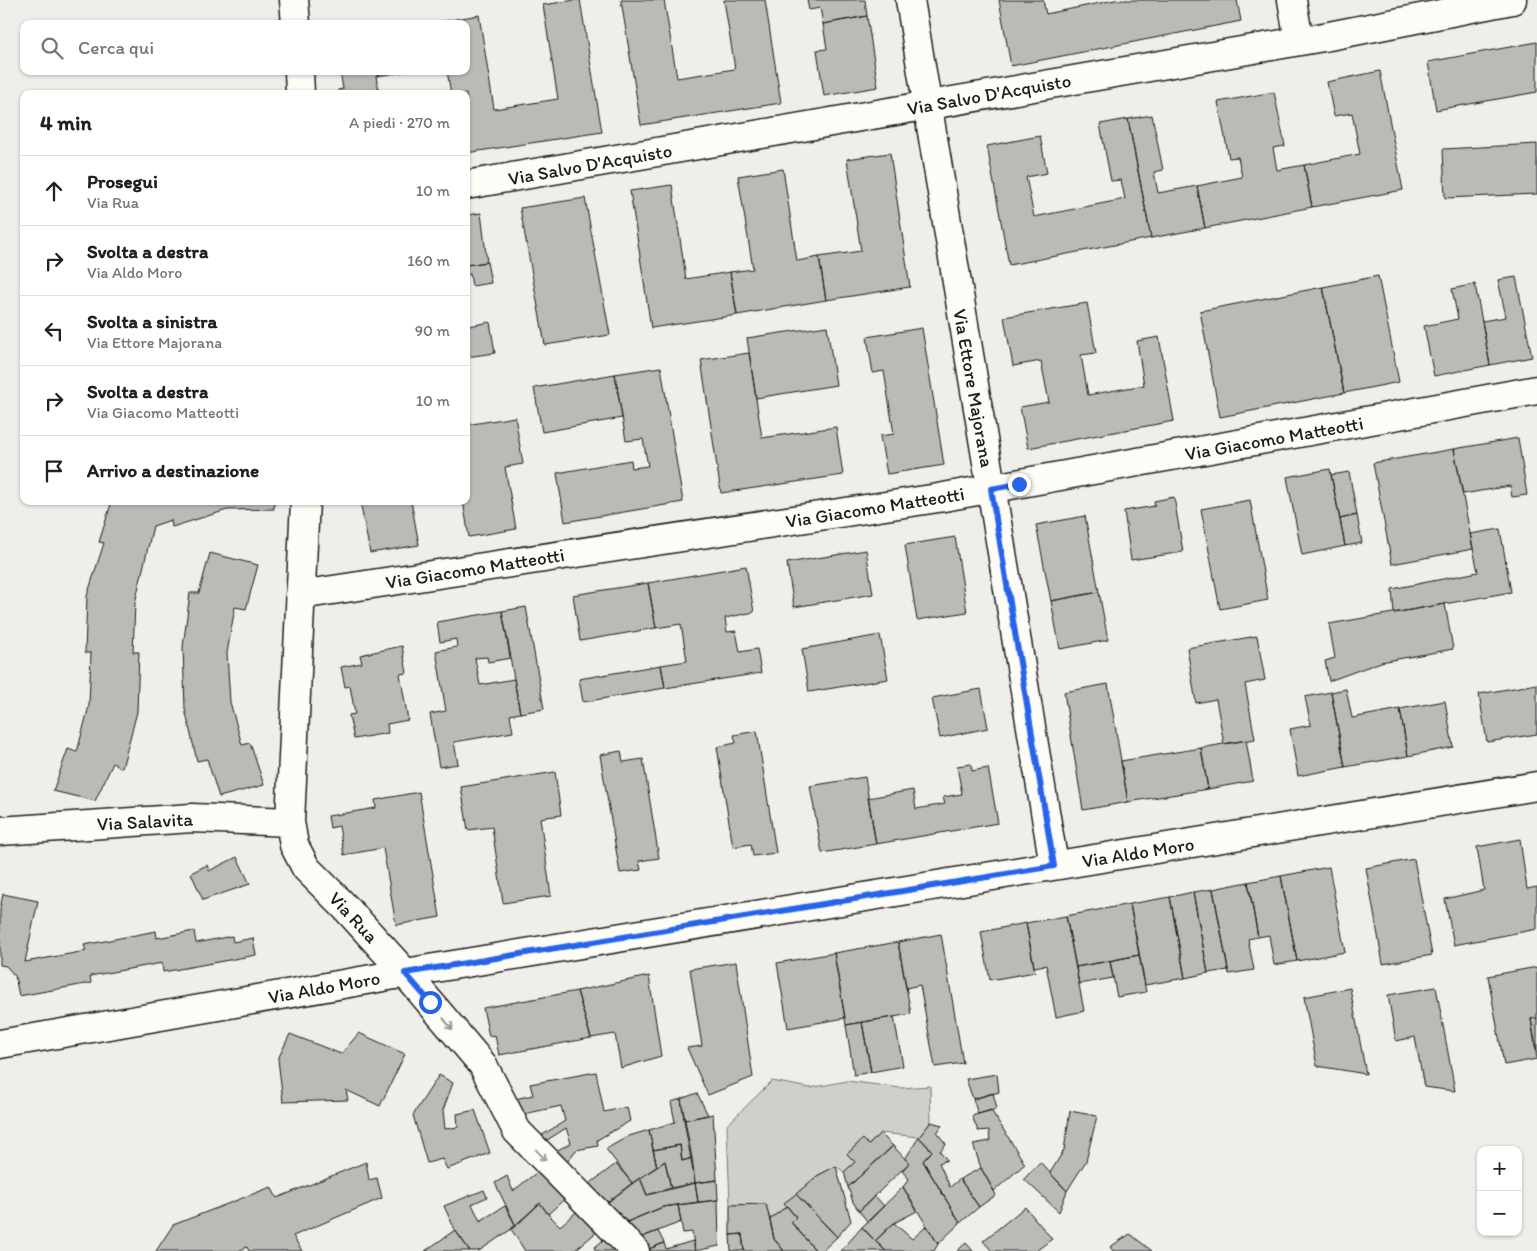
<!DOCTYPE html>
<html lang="it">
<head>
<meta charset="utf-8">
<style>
	:root { --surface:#fff; --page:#f2f2f2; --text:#202124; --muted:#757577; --line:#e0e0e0 }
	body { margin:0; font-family:Itim,sans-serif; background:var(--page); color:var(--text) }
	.controls { position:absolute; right:15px; bottom:15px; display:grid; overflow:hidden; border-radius:10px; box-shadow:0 1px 4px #0004 }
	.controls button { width:45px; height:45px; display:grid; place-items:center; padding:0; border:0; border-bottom:1px solid var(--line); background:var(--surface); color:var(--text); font:25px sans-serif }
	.stop { position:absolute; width:15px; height:15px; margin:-11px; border:4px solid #2563eb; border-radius:50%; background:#fff }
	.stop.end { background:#2563eb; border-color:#fff; box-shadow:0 1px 5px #0008 }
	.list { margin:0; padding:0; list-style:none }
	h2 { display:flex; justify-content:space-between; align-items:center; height:65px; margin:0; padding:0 20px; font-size:21px }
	h2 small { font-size:16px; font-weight:400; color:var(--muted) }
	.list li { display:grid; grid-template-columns:32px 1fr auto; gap:15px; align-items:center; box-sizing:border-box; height:70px; padding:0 20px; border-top:1px solid var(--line) }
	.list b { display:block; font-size:19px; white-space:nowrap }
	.list p { margin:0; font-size:16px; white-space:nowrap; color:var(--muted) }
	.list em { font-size:16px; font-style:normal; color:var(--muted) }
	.icon { flex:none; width:28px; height:28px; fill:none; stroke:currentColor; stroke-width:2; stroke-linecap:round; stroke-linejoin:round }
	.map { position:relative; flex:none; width:1537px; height:1251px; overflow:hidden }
	.search { position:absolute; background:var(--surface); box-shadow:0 1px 4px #0004; left:20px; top:20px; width:450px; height:55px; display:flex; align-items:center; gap:12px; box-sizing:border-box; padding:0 18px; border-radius:10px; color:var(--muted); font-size:19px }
	.panel { position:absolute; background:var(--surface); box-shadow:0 1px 4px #0004; left:20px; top:90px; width:450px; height:415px; border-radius:10px }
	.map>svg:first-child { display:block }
</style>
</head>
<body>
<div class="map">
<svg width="1537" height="1251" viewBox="0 0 1537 1251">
	<rect width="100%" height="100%" fill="#f0eeea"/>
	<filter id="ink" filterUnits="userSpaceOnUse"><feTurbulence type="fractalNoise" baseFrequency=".02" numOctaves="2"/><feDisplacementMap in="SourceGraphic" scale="10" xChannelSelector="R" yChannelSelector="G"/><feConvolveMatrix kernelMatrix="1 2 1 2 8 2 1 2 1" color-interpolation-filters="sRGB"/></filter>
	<g filter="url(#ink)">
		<path fill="#d0cfcc" stroke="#767674" d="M772,1081L810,1088L847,1081L901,1088L930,1086L931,1122L919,1137L880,1133L869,1145L863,1139L847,1154L855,1162L844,1172L836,1166L817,1176L796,1194L787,1206L770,1219L766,1204L730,1205L727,1125Z"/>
		<path fill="#bbbab6" stroke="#1c1c1c" d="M575,0H580L602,132L466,153V94H451L447,71H466V24H439V22L479,15L494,109L558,99L543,5Z
			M621,0H664L677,78L735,69L724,0H765L781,103L641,125Z
			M807,0H865L867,16L823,24L820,8L809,10Z
			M999,0H1043L1046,14L1115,0H1237L1241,21L1011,66Z
			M867,16L878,87L824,96L817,50L827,49L823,24Z
			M1537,42V92L1436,110L1428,62Z
			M340,71H403V72L376,76L379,94H338V90L343,89Z
			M1380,71L1403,190L1312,207L1304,165L1360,154L1352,113L1334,116L1327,82Z
			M1274,92L1285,146L1273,148L1277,170L1304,165L1312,207L1205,228L1197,186L1242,177L1238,157L1229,158L1218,102Z
			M1152,115L1163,170L1154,172L1158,193L1197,186L1205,228L1151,238L1128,119Z
			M1128,119L1151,238L1009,265L987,146L1040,136L1047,173L1026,177L1034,217L1125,199L1121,180L1111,181L1100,124Z
			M1537,144V194L1445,198L1443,149Z
			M890,153L910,287L826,300L819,257L861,251L847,159Z
			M783,169L797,261L819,257L826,300L737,315L730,272L753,269L738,176Z
			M672,185L686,279L730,272L737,315L651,328L630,191Z
			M585,198L610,335L545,345L520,208Z
			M481,213L487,262L466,265V215Z
			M487,262L491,283L472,286L470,274L466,275V265Z
			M1378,276L1399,382L1344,393L1323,287Z
			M1516,277L1532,357L1490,365L1482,321L1506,317L1498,280Z
			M1475,284L1490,365L1434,376L1424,326L1458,319L1452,289Z
			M1323,287L1344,393L1220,417L1200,311Z
			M1087,303L1096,353L1081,355L1088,395L1144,385L1137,341L1159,337L1174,421L1028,448L1020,407L1049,402L1041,361L1013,366L1004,317Z
			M466,312L469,326L490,322L495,353L466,357Z
			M827,326L836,385L756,398L747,338Z
			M922,328L944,465L887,474L880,436L894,434L884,371L873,373L867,337Z
			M749,353L762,438L836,427L843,475L721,493L701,360Z
			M661,367L683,502L565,522L557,473L631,460L632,468L648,466L643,439L626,441L615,374Z
			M615,374L622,418L542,432L534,388Z
			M515,417L523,464L505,467L516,529L469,537L463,501H466V425Z
			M1518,438L1527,495L1512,497L1510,486L1463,494L1454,449Z
			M1454,449L1473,549L1392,564L1373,463Z
			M1330,469L1345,546L1302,555L1287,477Z
			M1349,472L1357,515L1340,519L1331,475Z
			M1174,497L1183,552L1131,560L1124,511L1155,506L1154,501Z
			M1250,500L1268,600L1220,609L1201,509Z
			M112,501H274V509L227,510L172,527L171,520L153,526L135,603L133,652H139L137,712L122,768L113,763L95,801L53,791L68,749L77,752L89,706L91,653H85L87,596L104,543L99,542Z
			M360,501H411L419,545L370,553Z
			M1357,515L1362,543L1345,546L1340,519Z
			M1085,516L1099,592L1051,601L1036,525Z
			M1500,529L1511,592L1394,613L1392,589L1478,572L1470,534Z
			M955,537L967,612L917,620L905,545Z
			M866,550L873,594L794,607L787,563Z
			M210,553L258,565L246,609L235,607L227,653L230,702L242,745L250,743L264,785L219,797L207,759L197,761L185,709L183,647L190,593H199Z
			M746,566L754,612L725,618L727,632L736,631L740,652L757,649L761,673L665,688L661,665L687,661L681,624L656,628L648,583Z
			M648,583L656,628L580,641L573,595Z
			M1099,592L1108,640L1060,649L1051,601Z
			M1445,604L1453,649L1381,662L1329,681L1325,661L1335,658L1329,624Z
			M526,607L544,709L520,713L502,611Z
			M502,611L511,658L488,662L487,657L475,658L480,685L514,679L520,713L510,715L513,732L454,742L458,764L439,767L430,714L446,711L436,651L457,647L456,639L440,642L437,622Z
			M880,635L888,679L809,692L802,649Z
			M1257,636L1265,680L1245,684L1255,739L1224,744L1216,699L1196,703L1187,648Z
			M402,646L407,673L400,674L408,720L387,724L388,733L354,739L349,715L355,714L350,686L345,687L341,667L362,663L360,655Z
			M661,665L665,688L583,702L579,679Z
			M1108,684L1128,802L1083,810L1064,692Z
			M1537,684V734L1487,742L1479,694Z
			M981,689L988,728L940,738L932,698Z
			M1346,689L1352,718L1400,709L1408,756L1345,767L1331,692Z
			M1331,692L1345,767L1298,776L1290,729L1311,725L1305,697Z
			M1445,701L1453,747L1408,756L1400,709Z
			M757,731L776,853L753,856L751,844L733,847L717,747L736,743L734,735Z
			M1246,740L1253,781L1208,789L1201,748Z
			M1201,748L1208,789L1128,802L1121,761Z
			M621,751L623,762L643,759L659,858L639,861L641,870L620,873L600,755Z
			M971,764L972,771L988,768L998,823L876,844L868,798L913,790L916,809L945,804L943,797L962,794L957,766Z
			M555,772L561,815L540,818L551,896L503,903L492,827L468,830L461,787Z
			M865,777L876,844L822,853L810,786Z
			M419,792L440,917L396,925L383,848L344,855L339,826L330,828L328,816L376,808L375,800Z
			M1520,839L1527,889L1537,887V929L1454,945L1445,899L1484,890L1477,847Z
			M237,857L250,884L203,900L191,873L207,865L209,871Z
			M1414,859L1432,955L1383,964L1366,868Z
			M1329,867L1345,952L1297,961L1281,876Z
			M1281,876L1297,961L1274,965L1269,935L1258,937L1248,882Z
			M1248,882L1258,937L1248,939L1254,970L1229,974L1213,889Z
			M1213,889L1228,970L1208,973L1193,892Z
			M1193,892L1208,973L1185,978L1170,897Z
			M3,894L38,901L25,962L86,951L84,945L156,931L157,938L194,931L196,943L232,936L233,942L253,938L256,955L163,972L162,963L90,976L91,983L19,996L15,976L6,966L0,965V909Z
			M1170,897L1185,978L1145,985L1130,904Z
			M1130,904L1139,955L1076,967L1066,916Z
			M1066,916L1084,1011L1056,1017L1046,965L1034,967L1026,923Z
			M1026,923L1035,972L990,980L981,932Z
			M941,934L963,1063L935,1067L920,985L906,988L898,942Z
			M898,942L911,1014L846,1025L834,953Z
			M834,953L845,1018L788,1028L777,963Z
			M1139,955L1146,992L1117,997L1110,961Z
			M1110,961L1113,978L1079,984L1076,967Z
			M736,962L753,1077L708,1095L687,1048L702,1046L690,969Z
			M1537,967V1018L1531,1019L1537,1059L1504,1065L1488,976Z
			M649,976L661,1056L621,1068L615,1034L591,1038L577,991Z
			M1436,987L1455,1091L1424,1087L1415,1037L1396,1041L1388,995Z
			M1350,988L1366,1074L1317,1066L1304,997Z
			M577,991L591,1038L499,1055L495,1035L489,1036L483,1008Z
			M894,1017L903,1066L871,1072L862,1022Z
			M1537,1018V1053L1531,1019Z
			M862,1022L871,1072L854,1075L846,1025Z
			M359,1033L405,1054L380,1106L346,1090L348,1100L283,1102L278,1059L290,1034L341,1054Z
			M596,1072L604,1112L627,1107L630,1121L597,1140L598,1146L576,1150L564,1166L554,1152L571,1143L566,1128L544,1142L539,1137L565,1121L561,1106L524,1114L515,1099L533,1095L530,1084Z
			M997,1074L999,1092L973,1099L966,1079Z
			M439,1075L453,1083L443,1110L445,1129L458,1127L457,1114L475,1110L490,1153L447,1169L442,1159L427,1163L413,1115Z
			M697,1093L708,1115L684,1120L681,1099Z
			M993,1093L997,1109L978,1114L973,1099Z
			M681,1099L692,1158L682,1161L680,1145L653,1150L649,1130L675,1122L671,1102Z
			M991,1110L1025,1164L994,1191L981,1168L973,1144L990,1141L989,1130L978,1131L972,1116Z
			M1070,1111L1097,1116L1086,1161L1067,1191L1050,1173L1064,1150Z
			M713,1114L717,1180L695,1183L684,1120Z
			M931,1122L942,1125L937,1133L946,1144L940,1151L947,1160L939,1163L950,1187L960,1179L979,1207L960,1223L923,1161L932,1151L919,1137Z
			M649,1130L657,1167L632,1183L606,1149L629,1136Z
			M880,1133L893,1146L848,1187L844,1172L855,1162L847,1154L863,1139L869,1145Z
			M919,1137L932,1151L923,1161L960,1223L938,1244L903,1187L909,1179L902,1171L909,1163L905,1159Z
			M680,1145L682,1161L692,1158L695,1183L671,1188L665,1161L657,1167L653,1150Z
			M893,1146L909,1163L859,1211L853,1202L848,1187Z
			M665,1161L671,1188L647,1195L640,1178Z
			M366,1162L369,1180L377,1178L382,1198L293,1236L302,1251H249L247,1247L238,1251H156L173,1225L271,1187L277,1198Z
			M1040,1162L1067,1191L1059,1212L1024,1179Z
			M616,1164L632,1183L604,1205L588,1185Z
			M836,1166L851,1221L837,1237L796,1194L817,1176Z
			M981,1168L996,1195L979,1207L960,1179Z
			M541,1169L567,1197L548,1214L540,1203L516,1226L495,1183L507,1176L513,1191Z
			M640,1178L647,1195L695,1183L698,1202L663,1207L622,1224L604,1205Z
			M717,1180L718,1200L698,1202L695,1183Z
			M903,1187L917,1211L894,1223L875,1241L862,1227Z
			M484,1190L487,1197L472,1204L480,1221L505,1206L516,1226L479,1251H470L455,1230L444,1206Z
			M796,1194L837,1237L822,1251H816L791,1222L796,1217L784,1203Z
			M875,1196L884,1206L868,1222L859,1211Z
			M718,1200L719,1246L695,1251L692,1232L683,1233L678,1205Z
			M540,1203L548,1214L560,1226L581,1208L599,1230L574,1251H525L511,1229Z
			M766,1204L774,1239L784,1251H744L742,1234L730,1235V1205Z
			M678,1205L681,1222L637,1239L622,1224L663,1207Z
			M787,1206L796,1217L791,1222L816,1251H784L774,1239L770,1219Z
			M1025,1207L1052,1239L1036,1251H992L983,1241Z
			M894,1223L912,1239L927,1226L938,1244L934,1251H886L875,1241Z
			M862,1227L875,1241L886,1251H841Z
			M455,1230L470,1251H425Z
			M658,1231L664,1243L649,1249L637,1239Z
			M610,1234L625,1251H596L594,1248Z
			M742,1234L744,1251H731L730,1235Z
			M1130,1234L1152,1251H1113L1110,1247Z
			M693,1241L695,1251H650L649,1249L664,1243L666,1249Z
			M966,1243L973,1251H957Z"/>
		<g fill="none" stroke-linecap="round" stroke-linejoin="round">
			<defs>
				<path id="minor" d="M294,0L296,24
					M910,0L1054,865
					M1292,0L1299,41
					M299,71L300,94
					M466,185L1329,36L1512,0
					M305,501L290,822L294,845L306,868L346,908L405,973L483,1065L517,1131L635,1251
					M300,595L938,498L1537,390
					M0,831L192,818L290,822
					M0,1044L429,969L1537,786"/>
			</defs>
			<use href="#minor" stroke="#1c1c1c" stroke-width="31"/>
			<use href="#minor" stroke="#fdfcf7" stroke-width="28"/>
		</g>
		<defs><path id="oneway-shaft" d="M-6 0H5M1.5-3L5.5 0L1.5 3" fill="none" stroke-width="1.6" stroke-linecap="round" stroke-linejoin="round" transform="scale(1.25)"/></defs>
		<g stroke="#989794">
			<use href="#oneway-shaft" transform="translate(448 1024) rotate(50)"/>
			<use href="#oneway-shaft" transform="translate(541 1155) rotate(46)"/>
		</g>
	</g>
	<g fill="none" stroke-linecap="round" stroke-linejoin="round" filter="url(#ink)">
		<path stroke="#2563eb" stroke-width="6" d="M430,1002L405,973L1054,866L991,489L1019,484"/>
	</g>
	<g text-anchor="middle" stroke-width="4" stroke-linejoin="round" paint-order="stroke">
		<g font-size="19" fill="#1c1c1c" stroke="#fdfcf7">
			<text transform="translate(989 94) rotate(-10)" y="7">Via Salvo D'Acquisto</text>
			<text transform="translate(590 164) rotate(-10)" y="7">Via Salvo D'Acquisto</text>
			<text transform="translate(974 388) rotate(80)" y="7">Via Ettore Majorana</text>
			<text transform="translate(1274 438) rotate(-10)" y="7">Via Giacomo Matteotti</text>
			<text transform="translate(875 507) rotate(-9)" y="7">Via Giacomo Matteotti</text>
			<text transform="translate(475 568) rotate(-9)" y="7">Via Giacomo Matteotti</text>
			<text transform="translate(145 821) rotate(-3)" y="7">Via Salavita</text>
			<text transform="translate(1138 852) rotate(-9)" y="7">Via Aldo Moro</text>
			<text transform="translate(354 917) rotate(47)" y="7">Via Rua</text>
			<text transform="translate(324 987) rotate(-10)" y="7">Via Aldo Moro</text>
		</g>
	</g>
</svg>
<div class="controls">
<button>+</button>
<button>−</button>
</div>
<div class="stop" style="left:430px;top:1002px"></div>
<div class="stop end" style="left:1019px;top:484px"></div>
<div class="search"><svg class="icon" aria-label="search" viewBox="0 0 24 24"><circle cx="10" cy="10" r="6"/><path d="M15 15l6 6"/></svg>Cerca qui</div>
<section class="panel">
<h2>4 min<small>A piedi · 270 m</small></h2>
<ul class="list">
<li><svg class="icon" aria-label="ahead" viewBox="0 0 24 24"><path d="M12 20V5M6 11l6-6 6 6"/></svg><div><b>Prosegui</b><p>Via Rua</p></div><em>10 m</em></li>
<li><svg class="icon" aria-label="right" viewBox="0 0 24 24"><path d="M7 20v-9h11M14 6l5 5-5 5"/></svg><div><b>Svolta a destra</b><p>Via Aldo Moro</p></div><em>160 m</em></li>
<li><svg class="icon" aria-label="left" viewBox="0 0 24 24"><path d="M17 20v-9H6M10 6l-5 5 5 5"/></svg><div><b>Svolta a sinistra</b><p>Via Ettore Majorana</p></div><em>90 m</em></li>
<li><svg class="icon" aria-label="right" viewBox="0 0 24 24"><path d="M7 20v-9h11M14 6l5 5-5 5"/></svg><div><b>Svolta a destra</b><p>Via Giacomo Matteotti</p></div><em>10 m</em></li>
<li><svg class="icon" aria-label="arrive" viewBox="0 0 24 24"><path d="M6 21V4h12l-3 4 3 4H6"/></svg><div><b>Arrivo a destinazione</b></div></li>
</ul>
</section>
</div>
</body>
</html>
